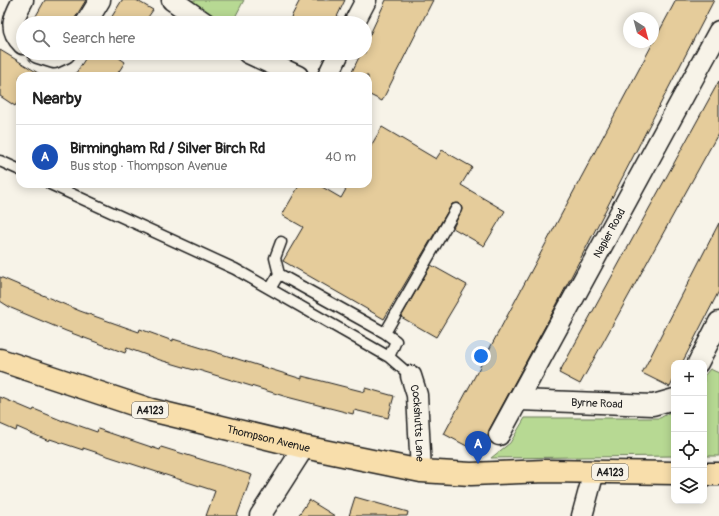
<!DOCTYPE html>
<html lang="en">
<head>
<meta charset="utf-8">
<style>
	:root { --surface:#fff; --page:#f6f6f6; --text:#222; --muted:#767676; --line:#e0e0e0; --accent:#1a73e8 }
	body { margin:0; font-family:Pangolin,sans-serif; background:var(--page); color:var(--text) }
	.controls { position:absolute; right:12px; bottom:12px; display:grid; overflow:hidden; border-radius:8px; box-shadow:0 2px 10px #0003 }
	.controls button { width:36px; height:36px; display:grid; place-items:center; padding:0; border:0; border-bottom:1px solid var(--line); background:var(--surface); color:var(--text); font:20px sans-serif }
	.compass { position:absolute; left:623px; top:12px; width:36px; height:36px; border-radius:50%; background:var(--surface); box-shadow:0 2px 10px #0003; rotate:144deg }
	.you { position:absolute; left:481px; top:356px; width:14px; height:14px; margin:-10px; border:3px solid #fff; border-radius:50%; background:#1a73e8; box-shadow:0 0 0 6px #1a73e833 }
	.badge { display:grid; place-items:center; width:26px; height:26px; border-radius:50%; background:var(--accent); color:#fff; font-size:13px; font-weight:700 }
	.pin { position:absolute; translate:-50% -33px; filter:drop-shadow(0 1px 2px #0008) }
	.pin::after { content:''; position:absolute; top:21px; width:14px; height:12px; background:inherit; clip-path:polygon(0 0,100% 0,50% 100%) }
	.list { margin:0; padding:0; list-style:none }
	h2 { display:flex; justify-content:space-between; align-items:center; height:52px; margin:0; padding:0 16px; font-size:17px }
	h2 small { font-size:13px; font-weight:400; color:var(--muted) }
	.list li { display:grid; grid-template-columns:26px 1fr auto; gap:12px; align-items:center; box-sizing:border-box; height:64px; padding:0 16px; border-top:1px solid var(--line) }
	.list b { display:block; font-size:15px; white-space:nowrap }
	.list p { margin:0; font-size:13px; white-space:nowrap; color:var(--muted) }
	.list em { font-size:13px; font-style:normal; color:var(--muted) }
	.icon { flex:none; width:22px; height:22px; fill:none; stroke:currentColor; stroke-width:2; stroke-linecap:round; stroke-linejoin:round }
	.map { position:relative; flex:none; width:719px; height:516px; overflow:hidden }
	.search { position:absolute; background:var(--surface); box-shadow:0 2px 10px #0003; left:16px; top:16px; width:356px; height:44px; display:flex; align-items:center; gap:10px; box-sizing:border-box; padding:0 14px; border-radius:22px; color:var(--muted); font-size:15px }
	.panel { position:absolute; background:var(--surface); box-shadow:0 2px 10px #0003; left:16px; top:72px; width:356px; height:116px; border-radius:12px }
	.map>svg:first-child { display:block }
</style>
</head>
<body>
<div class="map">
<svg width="719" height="516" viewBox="0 0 719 516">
	<rect width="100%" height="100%" fill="#f7f3e8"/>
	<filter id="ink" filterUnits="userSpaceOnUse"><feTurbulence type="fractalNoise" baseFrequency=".025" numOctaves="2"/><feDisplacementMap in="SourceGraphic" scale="8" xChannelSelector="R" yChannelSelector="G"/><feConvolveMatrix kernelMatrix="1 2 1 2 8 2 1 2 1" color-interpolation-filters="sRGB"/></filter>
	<g filter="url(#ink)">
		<path fill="#b7d993" stroke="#6a7a58" d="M186,0H244L232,23H219Z
			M710,369L719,373V456H704V376Z
			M674,410V456L491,458L510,443L525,418H660Z"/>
		<path fill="#e5cc9b" stroke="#1c1c1c" d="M45,0H86L72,23H32Z
			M122,0H136L153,10L144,23H108Z
			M300,0H345L334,23H288Z
			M386,0H433L382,101L368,94V76H350L361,53H365V45Z
			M676,0H714L555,308L489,430L488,437L480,453L444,434Z
			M0,50L43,76H20V98L15,106L0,96Z
			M89,53H112L125,62L116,76H74Z
			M719,81V132L580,384L559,373Z
			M382,127L436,159L442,150L472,167L461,185L505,211L484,246L453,228L462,209L459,203L452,204L384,319L283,261L303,227L282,215L300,184H317L341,198L349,184H368V151Z
			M719,223V291L682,363H674V379L670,387L642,373Z
			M431,265L467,285L436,337L401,317Z
			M0,277L80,311L139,332L140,329L173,341V339L302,379V376L365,392V388L394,396L388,418L354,410L353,414L287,397L195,369L194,370L160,360L127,348L125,353L66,331L11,308L0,301Z
			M0,397L33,411L34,409L63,421V420L97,432L98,429L160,450L161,447L252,475L237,516H206L215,491L83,448V450L50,439L49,441L17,427L16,431L0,424Z
			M355,497L408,512L407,516H349Z
			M309,500L335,516H298Z"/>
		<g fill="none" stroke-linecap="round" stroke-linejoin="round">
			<defs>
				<path id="lane" d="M0,161L20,170
					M50,184L235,269L389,357L411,376
					M279,274L275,258L281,242
					M270,289L279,274L385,333L396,341L389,357
					M385,333L456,209"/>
				<g id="street">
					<path d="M172,0L205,23"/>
					<path d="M86,23L100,0"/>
					<path d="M354,23L366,0"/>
					<path d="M23,44C7,28 14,17 23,0"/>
					<path d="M38,53L54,58L65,53"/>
					<path d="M248,53L298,76"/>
					<path d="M328,76L339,53"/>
					<path d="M698,363L719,322"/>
					<path id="s1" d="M411,376L417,395L421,471"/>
					<path id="s2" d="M519,400L653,405L674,399"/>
					<path id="s3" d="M499,435L719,31"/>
					<path d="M260,516L304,447"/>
					<path d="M582,516L594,472"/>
				</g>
				<g id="highway">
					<path id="s4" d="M0,360L151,410L304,447L421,471L471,474L545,471L674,473"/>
					<path d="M704,474H719"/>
				</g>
			</defs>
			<use href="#lane" stroke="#1c1c1c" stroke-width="13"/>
			<use href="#street" stroke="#1c1c1c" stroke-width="23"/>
			<use href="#highway" stroke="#1c1c1c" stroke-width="25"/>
			<use href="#lane" stroke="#f7f3e8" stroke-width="10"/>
			<use href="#street" stroke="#f7f3e8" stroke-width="20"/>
			<use href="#highway" stroke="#f8deab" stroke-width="22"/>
		</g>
	</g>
	<g text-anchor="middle" stroke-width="3" stroke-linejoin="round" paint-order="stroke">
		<g fill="#f7f3e8" stroke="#5e5c59" stroke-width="1">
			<rect x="132" y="402" width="36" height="16" rx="3"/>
			<rect x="592" y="464" width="36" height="16" rx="3"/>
		</g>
		<g font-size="10" font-weight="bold" fill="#1c1c1c">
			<text x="150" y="414">A4123</text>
			<text x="610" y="476">A4123</text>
		</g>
		<g font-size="11" fill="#1c1c1c" stroke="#f7f3e8">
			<text dy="4" stroke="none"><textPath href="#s3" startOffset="230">Napier Road</textPath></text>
			<text dy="4" stroke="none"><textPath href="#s2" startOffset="78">Byrne Road</textPath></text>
			<text dy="4" stroke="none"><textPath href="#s1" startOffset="48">Cockshutts Lane</textPath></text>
			<text dy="4" stroke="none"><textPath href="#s4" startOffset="280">Thompson Avenue</textPath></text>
		</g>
	</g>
</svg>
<div class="controls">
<button>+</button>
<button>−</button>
<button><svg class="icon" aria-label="locate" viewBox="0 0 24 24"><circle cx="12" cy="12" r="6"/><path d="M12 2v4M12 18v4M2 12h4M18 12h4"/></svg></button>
<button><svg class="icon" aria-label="layers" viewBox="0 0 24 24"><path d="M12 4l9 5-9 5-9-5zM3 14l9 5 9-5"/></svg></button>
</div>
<svg class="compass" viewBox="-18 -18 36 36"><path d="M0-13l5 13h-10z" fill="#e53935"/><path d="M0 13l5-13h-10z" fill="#767676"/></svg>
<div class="you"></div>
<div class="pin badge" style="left:478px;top:464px;background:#1a4fb4">A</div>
<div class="search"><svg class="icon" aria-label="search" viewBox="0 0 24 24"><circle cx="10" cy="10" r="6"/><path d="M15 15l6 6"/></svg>Search here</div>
<section class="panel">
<h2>Nearby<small></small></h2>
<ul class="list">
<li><span class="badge" style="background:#1a4fb4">A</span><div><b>Birmingham Rd / Silver Birch Rd</b><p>Bus stop · Thompson Avenue</p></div><em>40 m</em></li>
</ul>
</section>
</div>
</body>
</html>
